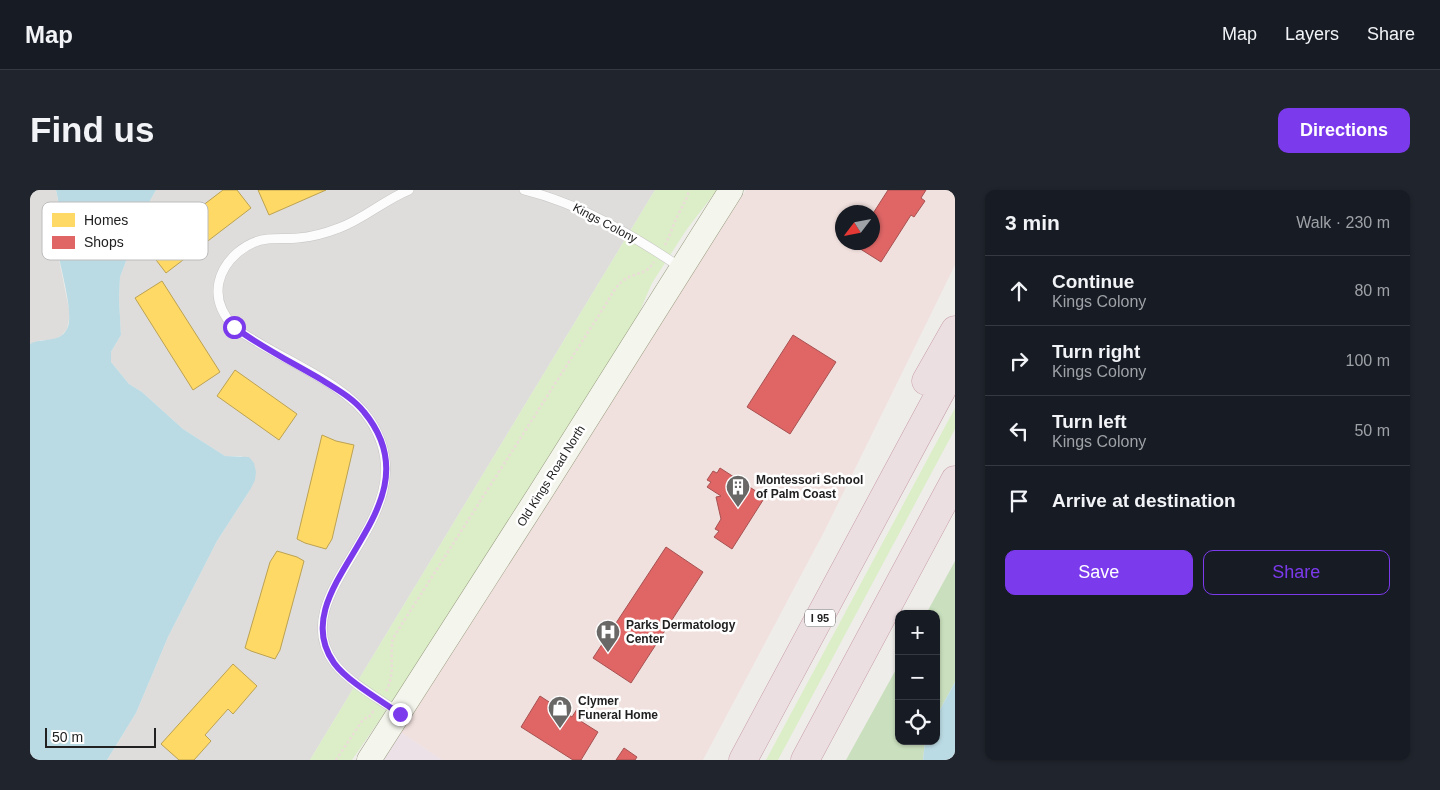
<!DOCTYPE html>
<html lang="en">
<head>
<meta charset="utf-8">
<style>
	:root { --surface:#171b24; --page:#20242c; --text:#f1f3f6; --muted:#9ea1a6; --line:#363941; --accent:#7c3aed }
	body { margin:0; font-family:Helvetica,sans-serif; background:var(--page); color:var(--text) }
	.controls { position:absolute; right:15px; bottom:15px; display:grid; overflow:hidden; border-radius:10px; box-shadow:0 1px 4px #0004 }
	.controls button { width:45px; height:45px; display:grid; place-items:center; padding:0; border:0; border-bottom:1px solid var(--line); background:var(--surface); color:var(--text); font:25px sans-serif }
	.compass { position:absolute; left:805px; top:15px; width:45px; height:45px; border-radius:50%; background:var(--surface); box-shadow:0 1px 4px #0004; rotate:238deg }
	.scale { position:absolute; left:15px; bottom:12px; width:111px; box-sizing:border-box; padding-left:5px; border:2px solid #212121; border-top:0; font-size:14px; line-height:18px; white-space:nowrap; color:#212121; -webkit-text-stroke:4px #fff; paint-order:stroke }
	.stop { position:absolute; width:15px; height:15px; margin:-11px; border:4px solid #7c3aed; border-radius:50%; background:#fff }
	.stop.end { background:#7c3aed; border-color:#fff; box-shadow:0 1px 5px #0008 }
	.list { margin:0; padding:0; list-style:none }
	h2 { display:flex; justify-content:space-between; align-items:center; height:65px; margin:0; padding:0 20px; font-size:21px }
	h2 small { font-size:16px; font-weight:400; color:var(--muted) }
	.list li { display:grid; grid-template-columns:32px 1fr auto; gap:15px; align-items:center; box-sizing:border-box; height:70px; padding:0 20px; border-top:1px solid var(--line) }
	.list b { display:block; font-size:19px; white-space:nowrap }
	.list p { margin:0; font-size:16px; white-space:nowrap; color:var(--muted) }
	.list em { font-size:16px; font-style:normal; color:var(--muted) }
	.actions { display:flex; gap:10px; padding:15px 20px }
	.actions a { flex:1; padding:11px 0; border:1px solid var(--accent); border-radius:10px; text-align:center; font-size:18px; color:var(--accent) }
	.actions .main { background:var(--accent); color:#fff }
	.icon { flex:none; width:28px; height:28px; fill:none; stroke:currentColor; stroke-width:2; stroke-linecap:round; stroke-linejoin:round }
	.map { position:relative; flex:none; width:925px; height:570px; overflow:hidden; border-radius:10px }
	header { display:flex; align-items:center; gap:30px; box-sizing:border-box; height:70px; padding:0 25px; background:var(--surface); border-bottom:1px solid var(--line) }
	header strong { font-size:24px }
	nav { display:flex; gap:28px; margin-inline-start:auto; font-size:18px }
	.intro { display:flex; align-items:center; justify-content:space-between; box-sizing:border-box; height:120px; padding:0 30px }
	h1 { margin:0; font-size:35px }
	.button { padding:12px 22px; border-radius:10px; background:var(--accent); color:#fff; font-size:18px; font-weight:700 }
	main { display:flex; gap:30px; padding:0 30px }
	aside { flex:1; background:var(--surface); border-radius:10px; box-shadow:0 1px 4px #0004 }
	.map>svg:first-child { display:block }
</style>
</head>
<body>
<header>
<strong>Map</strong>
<nav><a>Map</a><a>Layers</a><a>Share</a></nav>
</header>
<div class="intro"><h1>Find us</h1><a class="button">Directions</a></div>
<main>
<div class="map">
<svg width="925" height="570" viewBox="0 0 925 570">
	<rect width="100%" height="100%" fill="#efedea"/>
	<path fill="#dedddb" d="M0,0H26L29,16L27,60L40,124L37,139L31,146L23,150H11L0,154Z
		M126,0H625L280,570H77L106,523L138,447L187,351L220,300L212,266H195L153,239L112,202L99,194L81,172V162L91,145L89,109L90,87L98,66L104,39Z"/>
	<path fill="#f1e1de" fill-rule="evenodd" d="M716,0H925V75L795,340L673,570H412L369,541ZM812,22H842V52H812Z"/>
	<path fill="#ede1e8" d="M369,541L412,570H351Z"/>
	<path fill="#dbeec7" d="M625,0H687L657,39L622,93L606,130L428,416L322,570H280Z
		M925,218V239L748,570H736Z"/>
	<path fill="#c9dfbd" d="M925,371V492L906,527V424H896Z
		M869,474V551H895L893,570H816Z"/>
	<path fill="#bbdbe4" d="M26,0H126L104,39L98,66L90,87L89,109L91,145L81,162V172L99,194L112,202L153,239L195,266L219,267L224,273L226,282L225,290L220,300L187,351L138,447L106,523L77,570H0V154C12,147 29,154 37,139C46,122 25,64 25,41C25,36 27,31 28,26C30,17 28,9 26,0Z
		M925,492V570H893L895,551H906V527Z"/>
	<path fill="#ffd966" stroke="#bca251" d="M193,0H207L221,18L136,83L117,58Z
		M228,0H296L239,25Z
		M132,91L190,182L163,200L105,108Z
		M205,180L267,224L249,250L187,206Z
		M292,245L306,251L324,255L302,349L296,359L275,353L267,349Z
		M247,361L267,367L274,371L250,460L245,469L221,461L215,458L240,372Z
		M203,474L227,496L203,524L198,519L175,545L181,551L164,570H149L131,554Z"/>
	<path fill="#e06666" stroke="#a75151" d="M858,0H896L891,8L895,11L884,27L881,25L851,72L824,55L825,52H842V25Z
		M763,145L806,172L760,244L717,217Z
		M690,278L735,307L702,359L684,347L689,341L685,339L691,329L686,307L691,306L677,297L681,292L677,290L683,281L687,283Z
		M636,357L673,382L601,493L563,468Z
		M510,506L542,527L547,519L553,523L549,530L568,542L551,570H543L491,537Z
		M594,558L607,567L605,570H586Z"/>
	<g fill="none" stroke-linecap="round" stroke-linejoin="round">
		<defs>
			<path id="lane" d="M494,0C551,14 602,45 650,77
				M368,522C348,508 320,493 305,474C248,400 404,327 340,230C315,191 242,166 204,137C192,124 185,110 189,92C194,70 216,51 238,49C248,48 258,49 268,48C282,47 296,43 309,38C334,29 354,10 379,0"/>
			<path id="secondary" d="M339,570L512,300L701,0"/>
			<path id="highway" d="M896,191L925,140
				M713,570L925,175
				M775,570L925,290"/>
		</defs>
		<use href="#lane" stroke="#c8c7c6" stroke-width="10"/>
		<use href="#secondary" stroke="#989a80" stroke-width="25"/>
		<use href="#highway" stroke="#c69eaa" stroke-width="29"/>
		<path stroke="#ecdcd9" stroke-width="2.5" stroke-dasharray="2.5 2.5" stroke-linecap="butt" d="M635,55C641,44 643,34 649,23C653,15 657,9 659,0
			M356,501C366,484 359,466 363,448L581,106C584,100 588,94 594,90C605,82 615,86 624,72
			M306,570L332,531L337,527L340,526L344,520"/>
		<use href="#lane" stroke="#fdfcfc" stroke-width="9"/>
		<use href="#secondary" stroke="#f4f5ec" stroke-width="24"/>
		<use href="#highway" stroke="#ecdfe1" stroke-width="28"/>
	</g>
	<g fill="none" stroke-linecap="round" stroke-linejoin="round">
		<path stroke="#7c3aed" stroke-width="6" d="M204,137C231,157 263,173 292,190C306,199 323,208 334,222C414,319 249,395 304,473C317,491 350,510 370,524"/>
	</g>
	<defs>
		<symbol id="building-pin" viewBox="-11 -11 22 30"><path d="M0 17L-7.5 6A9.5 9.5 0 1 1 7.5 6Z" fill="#696867" stroke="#fff"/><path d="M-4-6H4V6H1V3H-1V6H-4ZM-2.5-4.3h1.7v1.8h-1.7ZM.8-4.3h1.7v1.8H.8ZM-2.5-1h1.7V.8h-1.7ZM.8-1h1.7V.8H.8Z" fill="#fff"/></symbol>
		<symbol id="hospital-pin" viewBox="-11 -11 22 30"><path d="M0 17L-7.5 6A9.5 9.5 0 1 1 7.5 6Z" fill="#696867" stroke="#fff"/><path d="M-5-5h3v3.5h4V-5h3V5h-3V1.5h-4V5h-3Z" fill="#fff"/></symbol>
		<symbol id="shop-pin" viewBox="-11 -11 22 30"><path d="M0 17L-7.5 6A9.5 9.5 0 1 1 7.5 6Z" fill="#696867" stroke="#fff"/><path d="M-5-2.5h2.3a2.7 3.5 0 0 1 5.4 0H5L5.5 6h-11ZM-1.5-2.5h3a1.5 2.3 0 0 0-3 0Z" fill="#fff"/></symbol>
	</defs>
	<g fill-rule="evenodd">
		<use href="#building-pin" x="694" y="283" width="28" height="38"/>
		<use href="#hospital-pin" x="564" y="428" width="28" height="38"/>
		<use href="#shop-pin" x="516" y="504" width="28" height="38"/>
	</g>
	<g text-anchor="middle" stroke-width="5" stroke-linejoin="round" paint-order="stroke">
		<rect fill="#fff" stroke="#646464" stroke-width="1" x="775" y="419.5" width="30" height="17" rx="4"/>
		<g font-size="11" font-weight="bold" fill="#212121">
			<text x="790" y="432">I 95</text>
		</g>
		<g font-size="12" fill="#212121" stroke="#fff">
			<text transform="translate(575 33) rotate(28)" y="4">Kings Colony</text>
			<text transform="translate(521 286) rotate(-58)" y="4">Old Kings Road North</text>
		</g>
		<g font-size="12" font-weight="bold" fill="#212121" stroke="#fff" text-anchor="start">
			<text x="726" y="294">Montessori School<tspan x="726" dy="14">of Palm Coast</tspan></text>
			<text x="596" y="439">Parks Dermatology<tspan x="596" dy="14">Center</tspan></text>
			<text x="548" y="515">Clymer<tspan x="548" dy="14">Funeral Home</tspan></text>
		</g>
	</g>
	<rect x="12" y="12" width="166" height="58" rx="8" fill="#fff" stroke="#bcbcbc" stroke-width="1"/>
	<rect x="22" y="23" width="23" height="14" fill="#ffd966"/>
	<rect x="22" y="46" width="23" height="13" fill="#e06666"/>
	<g font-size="14" fill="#212121">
		<text x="54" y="35">Homes</text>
		<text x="54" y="57">Shops</text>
	</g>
</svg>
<div class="controls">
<button>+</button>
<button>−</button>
<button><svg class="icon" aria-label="locate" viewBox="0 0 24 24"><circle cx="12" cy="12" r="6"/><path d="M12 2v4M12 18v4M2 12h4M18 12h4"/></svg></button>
</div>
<svg class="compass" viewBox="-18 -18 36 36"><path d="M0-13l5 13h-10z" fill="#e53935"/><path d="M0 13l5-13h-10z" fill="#9ea1a6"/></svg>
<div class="scale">50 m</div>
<div class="stop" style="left:204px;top:137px"></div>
<div class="stop end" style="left:370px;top:524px"></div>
</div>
<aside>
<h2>3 min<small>Walk · 230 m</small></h2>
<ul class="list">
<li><svg class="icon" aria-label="ahead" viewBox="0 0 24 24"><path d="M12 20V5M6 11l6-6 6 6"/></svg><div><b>Continue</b><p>Kings Colony</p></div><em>80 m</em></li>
<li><svg class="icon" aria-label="right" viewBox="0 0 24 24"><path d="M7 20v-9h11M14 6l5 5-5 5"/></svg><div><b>Turn right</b><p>Kings Colony</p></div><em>100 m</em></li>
<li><svg class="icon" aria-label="left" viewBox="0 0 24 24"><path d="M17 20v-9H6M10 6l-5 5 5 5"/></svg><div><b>Turn left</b><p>Kings Colony</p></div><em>50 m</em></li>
<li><svg class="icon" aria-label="arrive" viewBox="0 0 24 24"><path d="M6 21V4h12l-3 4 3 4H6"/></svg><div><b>Arrive at destination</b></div></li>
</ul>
<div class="actions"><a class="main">Save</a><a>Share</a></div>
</aside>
</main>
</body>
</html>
